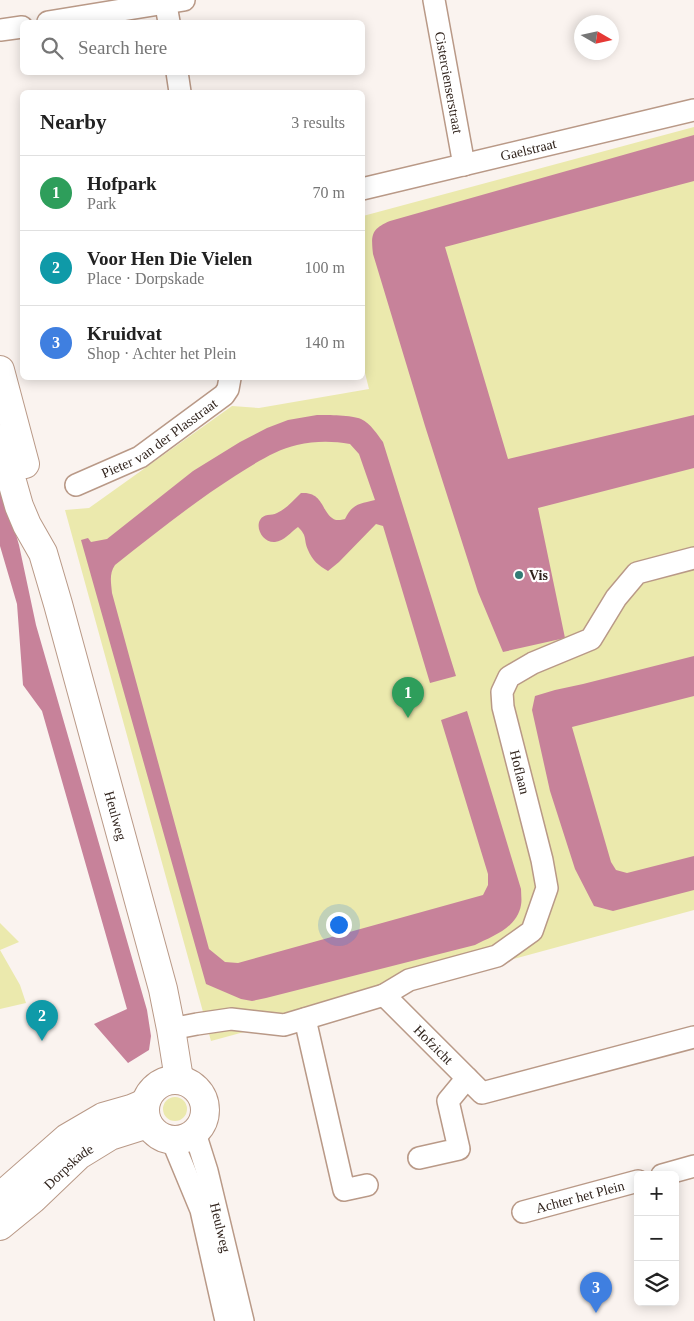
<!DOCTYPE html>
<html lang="en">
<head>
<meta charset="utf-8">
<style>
	:root { --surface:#fff; --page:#f6f6f6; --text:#222; --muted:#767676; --line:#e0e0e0; --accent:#ea580c }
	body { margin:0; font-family:Georgia,serif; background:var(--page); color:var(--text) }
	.controls { position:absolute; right:15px; bottom:15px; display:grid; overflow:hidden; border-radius:8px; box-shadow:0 2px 12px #0003 }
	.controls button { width:45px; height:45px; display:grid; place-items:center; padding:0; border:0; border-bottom:1px solid var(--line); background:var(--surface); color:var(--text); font:25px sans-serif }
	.compass { position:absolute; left:574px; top:15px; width:45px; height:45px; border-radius:50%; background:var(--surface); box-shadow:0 2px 12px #0003; rotate:99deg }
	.you { position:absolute; left:338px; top:924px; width:18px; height:18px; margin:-12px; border:4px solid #fff; border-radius:50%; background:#1a73e8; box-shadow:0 0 0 8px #1a73e833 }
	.badge { display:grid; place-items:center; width:32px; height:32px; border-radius:50%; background:var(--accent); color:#fff; font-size:16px; font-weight:700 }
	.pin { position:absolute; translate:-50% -41px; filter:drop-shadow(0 1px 2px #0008) }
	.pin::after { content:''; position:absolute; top:26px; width:18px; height:15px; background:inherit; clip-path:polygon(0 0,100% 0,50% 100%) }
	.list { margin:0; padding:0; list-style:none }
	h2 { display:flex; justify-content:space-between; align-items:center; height:65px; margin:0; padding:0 20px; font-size:21px }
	h2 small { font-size:16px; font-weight:400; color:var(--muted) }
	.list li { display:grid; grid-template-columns:32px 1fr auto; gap:15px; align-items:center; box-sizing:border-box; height:75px; padding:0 20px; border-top:1px solid var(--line) }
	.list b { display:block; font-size:19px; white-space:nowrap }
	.list p { margin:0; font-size:16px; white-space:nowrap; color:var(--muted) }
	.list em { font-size:16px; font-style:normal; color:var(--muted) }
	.icon { flex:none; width:28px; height:28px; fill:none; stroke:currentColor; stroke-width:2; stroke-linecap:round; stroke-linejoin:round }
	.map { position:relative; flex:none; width:694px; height:1321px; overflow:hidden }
	.search { position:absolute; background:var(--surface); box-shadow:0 2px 12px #0003; left:20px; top:20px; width:345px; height:55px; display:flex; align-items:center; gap:12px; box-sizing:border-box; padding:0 18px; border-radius:8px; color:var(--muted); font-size:19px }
	.panel { position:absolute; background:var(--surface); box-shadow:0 2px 12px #0003; left:20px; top:90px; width:345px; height:290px; border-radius:8px }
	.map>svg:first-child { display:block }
</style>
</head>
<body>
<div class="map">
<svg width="694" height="1321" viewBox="0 0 694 1321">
	<rect width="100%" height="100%" fill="#faf3ef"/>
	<path fill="#ebe9ad" d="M694,127V910L211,1041L65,510L89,508L232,406L259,408L369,389L362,361L363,216Z
		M0,923L19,942L0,950Z
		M0,950L20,985L26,1003L0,1009Z
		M163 1109a12 12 0 1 1 24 0a12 12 0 1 1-24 0Z"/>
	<path fill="#c7829a" d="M694,135V181L445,247L508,459L694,415V468L538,508L565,638L503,652L478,592L425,426L373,254C371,235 371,229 390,221Z
		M317,415C328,415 352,415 361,419C371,424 377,434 383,442L456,676L430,683L383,526L376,524L339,562L328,571C319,566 312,560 308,550C303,538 308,537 298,527C291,532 284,541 275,542C264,543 255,529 260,520C264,513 271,516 277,513C286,509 294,500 301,493C325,491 321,515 336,520C337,520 343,520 345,519C352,504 359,504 375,500L359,454L350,444C332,441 315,441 297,445C275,450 254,464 235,476C193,503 154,534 115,565C109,574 111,582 112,593L209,949L225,962L238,963L483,895L488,885V874L441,720L467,711L521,889C521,894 522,900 521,905C517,928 493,936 475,945L266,998L252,1001L241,999L206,984L81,540L88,538L91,542L107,539L193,471L240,442L267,428L288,420Z
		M0,479L19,545L36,625L147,1010L151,1036L149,1050L128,1063L94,1024L127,1009L42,711L23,685L17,604L0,546Z
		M694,656V696L572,727L611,862L616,870L627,873L694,856V890L613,911L594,906L575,869L550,791L532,710L535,696L555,690L583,684Z"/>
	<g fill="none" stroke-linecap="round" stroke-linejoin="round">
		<defs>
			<g id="minor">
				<path d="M165,0L169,22"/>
				<path id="s1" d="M434,0L464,165"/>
				<path d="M48,22L184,0"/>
				<path d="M0,30L22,27"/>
				<path d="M177,72L180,92"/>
				<path id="s2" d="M362,189L694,110"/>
				<path id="s3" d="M76,485L140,457L224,395L228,389L230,378"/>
				<path id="s4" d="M384,995L482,1093L694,1037"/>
				<path d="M305,1019L344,1190L367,1185"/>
				<path d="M171,1029L197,1024L231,1019L284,1025L384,995L409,980L497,956L532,931L547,888L542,860L503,707L502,692L509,677L533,663L591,639L616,598L637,573L694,558"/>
				<path id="s5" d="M195,1133L207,1171L243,1321"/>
				<path d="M172,1140L201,1210L226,1321"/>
				<path d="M419,1158L459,1149L448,1101L467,1078"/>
				<path d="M662,1175L694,1166"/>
				<path id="s6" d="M523,1212L638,1181"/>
			</g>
			<g id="major">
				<path d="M0,370L25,464"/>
				<path id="s7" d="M0,439L19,506L27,525L43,553L58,604L163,989L171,1029L179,1079"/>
				<circle cx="175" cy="1110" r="30"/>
				<path d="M0,1197L67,1138L103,1117L131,1109L145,1103"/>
				<path id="s8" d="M0,1226L33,1199L79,1155L110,1136L148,1124"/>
			</g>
		</defs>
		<use href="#minor" stroke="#b99987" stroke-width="24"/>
		<use href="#major" stroke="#b99987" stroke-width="30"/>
		<use href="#minor" stroke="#fff" stroke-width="21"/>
		<use href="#major" stroke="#fff" stroke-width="28"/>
	</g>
	<circle fill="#337b75" stroke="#fff" stroke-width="2" cx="519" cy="575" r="5"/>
	<g text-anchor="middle" stroke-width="4.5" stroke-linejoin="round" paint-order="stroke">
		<g font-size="14" fill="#31241d" stroke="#fff">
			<text dy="5" stroke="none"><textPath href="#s1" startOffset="84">Cistercienserstraat</textPath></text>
			<text dy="5" stroke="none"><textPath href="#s2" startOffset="171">Gaelstraat</textPath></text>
			<text dy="5" stroke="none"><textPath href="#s3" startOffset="96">Pieter van der Plasstraat</textPath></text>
			<text transform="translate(520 772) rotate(76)" y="5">Hoflaan</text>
			<text dy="5" stroke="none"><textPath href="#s7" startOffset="395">Heulweg</textPath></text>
			<text dy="5" stroke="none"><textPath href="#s4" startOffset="70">Hofzicht</textPath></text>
			<text dy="5" stroke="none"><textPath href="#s8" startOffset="91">Dorpskade</textPath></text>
			<text dy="5" stroke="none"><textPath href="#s6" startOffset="59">Achter het Plein</textPath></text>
			<text dy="5" stroke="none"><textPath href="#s5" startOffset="98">Heulweg</textPath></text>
		</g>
		<g font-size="14" font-weight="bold" fill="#31241d" stroke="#fff" text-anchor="start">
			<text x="529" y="580">Vis</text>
		</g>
	</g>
</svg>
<div class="controls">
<button>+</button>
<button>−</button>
<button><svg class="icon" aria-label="layers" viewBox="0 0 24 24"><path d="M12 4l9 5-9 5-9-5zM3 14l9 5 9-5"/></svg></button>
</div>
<svg class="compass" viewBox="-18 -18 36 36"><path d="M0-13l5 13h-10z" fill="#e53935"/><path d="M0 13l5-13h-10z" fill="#767676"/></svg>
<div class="you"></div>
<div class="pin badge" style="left:408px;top:718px;background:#2e9e5b">1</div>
<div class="pin badge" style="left:42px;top:1041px;background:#0f9aa8">2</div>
<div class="pin badge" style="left:596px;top:1313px;background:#3f7fe0">3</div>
<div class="search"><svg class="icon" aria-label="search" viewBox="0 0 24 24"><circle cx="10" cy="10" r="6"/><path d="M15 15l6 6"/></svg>Search here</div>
<section class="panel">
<h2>Nearby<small>3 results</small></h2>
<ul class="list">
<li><span class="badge" style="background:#2e9e5b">1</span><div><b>Hofpark</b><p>Park</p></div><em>70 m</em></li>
<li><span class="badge" style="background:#0f9aa8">2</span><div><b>Voor Hen Die Vielen</b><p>Place · Dorpskade</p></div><em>100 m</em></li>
<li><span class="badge" style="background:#3f7fe0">3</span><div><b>Kruidvat</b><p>Shop · Achter het Plein</p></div><em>140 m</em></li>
</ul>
</section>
</div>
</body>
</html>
